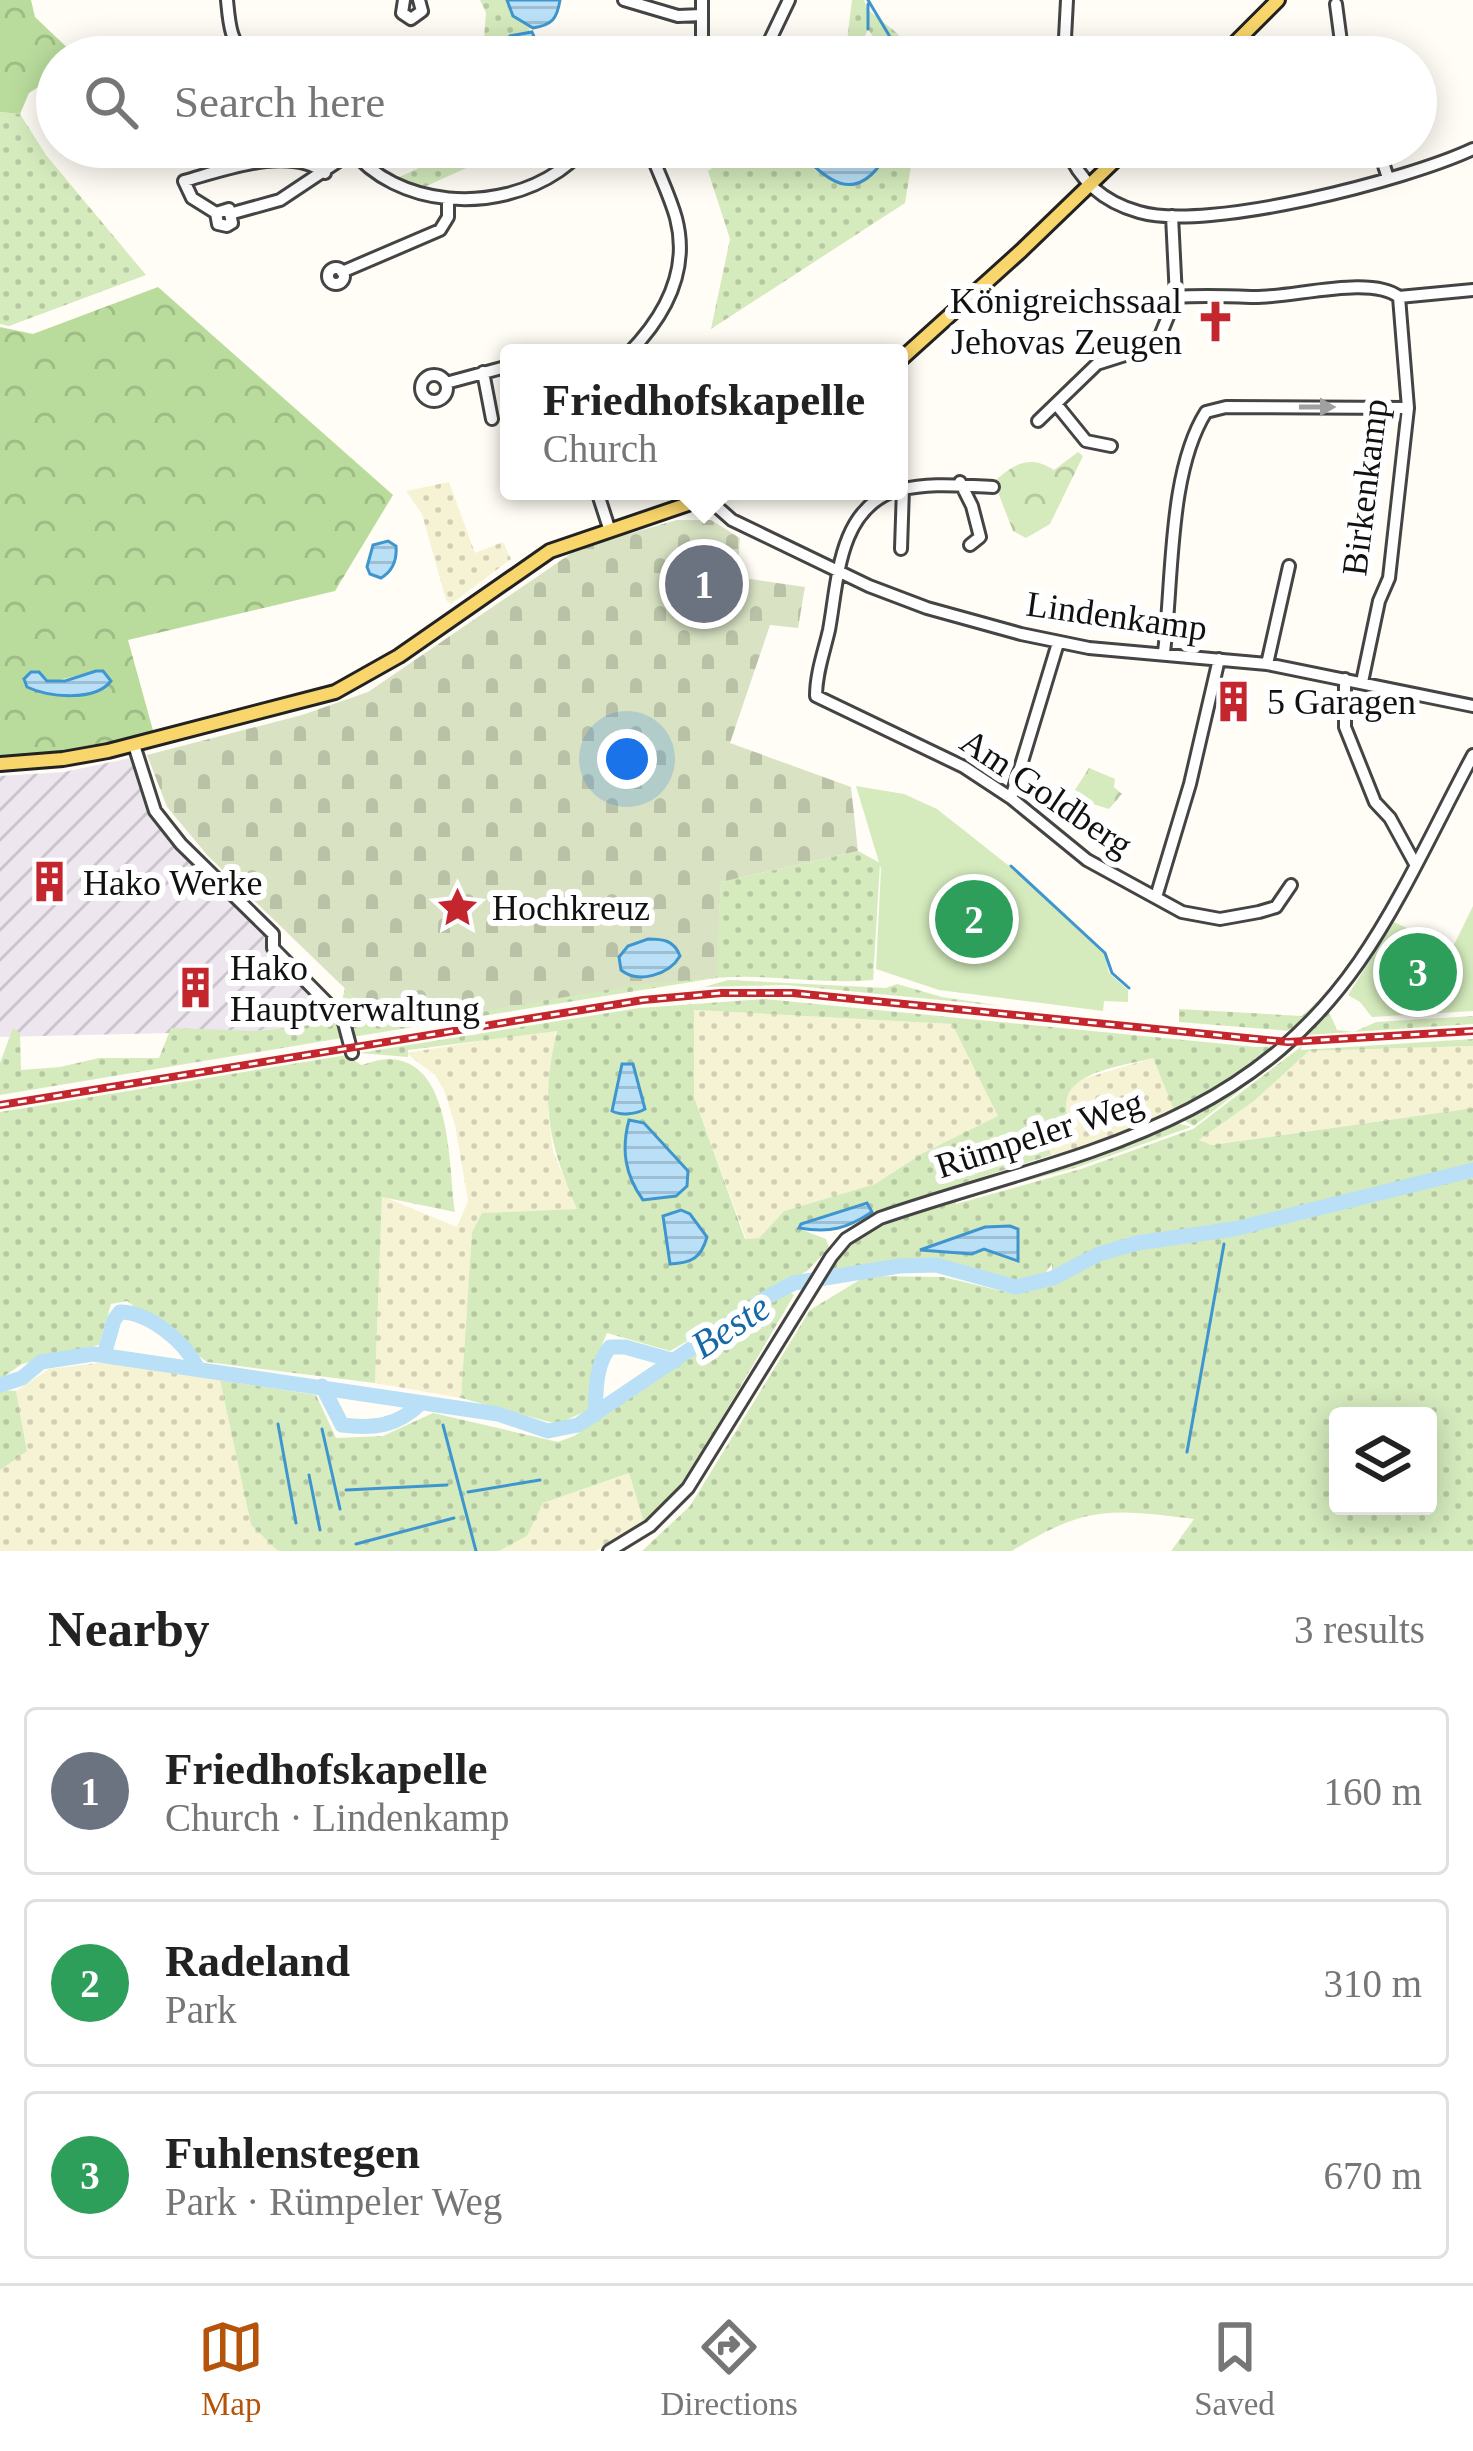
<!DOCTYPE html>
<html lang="en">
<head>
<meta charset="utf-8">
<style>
	:root { --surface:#fff; --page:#f2f2f2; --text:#222; --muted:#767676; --line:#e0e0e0; --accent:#b45309 }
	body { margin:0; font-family:Georgia,serif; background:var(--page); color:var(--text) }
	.controls { position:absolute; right:36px; bottom:36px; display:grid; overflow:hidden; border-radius:12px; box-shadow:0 6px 30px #0003 }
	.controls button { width:108px; height:108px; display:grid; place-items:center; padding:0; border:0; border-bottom:3px solid var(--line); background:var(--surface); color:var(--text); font:60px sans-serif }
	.you { position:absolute; left:627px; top:759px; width:42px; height:42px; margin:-30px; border:9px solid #fff; border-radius:50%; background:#1a73e8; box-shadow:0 0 0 18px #1a73e833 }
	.badge { display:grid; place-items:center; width:78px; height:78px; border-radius:50%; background:var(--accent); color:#fff; font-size:39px; font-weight:700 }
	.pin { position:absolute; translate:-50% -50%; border:6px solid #fff; box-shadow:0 3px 12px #0006 }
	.popup { position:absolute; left:500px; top:344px; width:408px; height:156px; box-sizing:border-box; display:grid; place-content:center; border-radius:12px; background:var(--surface); filter:drop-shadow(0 3px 9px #0005); font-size:39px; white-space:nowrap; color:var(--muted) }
	.popup b { font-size:45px; color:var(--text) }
	.popup::after { content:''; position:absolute; left:50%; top:100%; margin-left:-24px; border:24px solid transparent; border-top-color:var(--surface) }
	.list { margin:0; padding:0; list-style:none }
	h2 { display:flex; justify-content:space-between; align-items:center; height:156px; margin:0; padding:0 48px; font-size:51px }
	h2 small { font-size:39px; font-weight:400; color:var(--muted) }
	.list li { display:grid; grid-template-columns:78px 1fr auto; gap:36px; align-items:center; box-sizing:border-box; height:168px; margin:0 24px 24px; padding:0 24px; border:3px solid var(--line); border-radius:12px }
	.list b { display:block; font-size:45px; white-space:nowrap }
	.list p { margin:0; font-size:39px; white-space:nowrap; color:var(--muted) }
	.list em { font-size:39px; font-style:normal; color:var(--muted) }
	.icon { flex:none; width:66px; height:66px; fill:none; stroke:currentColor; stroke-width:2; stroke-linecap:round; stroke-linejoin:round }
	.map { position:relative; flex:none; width:1473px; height:1551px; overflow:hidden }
	.search { position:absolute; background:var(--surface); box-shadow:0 6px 30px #0003; left:36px; right:36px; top:36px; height:132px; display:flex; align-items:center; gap:30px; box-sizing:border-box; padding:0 42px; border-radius:66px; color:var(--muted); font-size:45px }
	.sheet { height:732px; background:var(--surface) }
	nav { display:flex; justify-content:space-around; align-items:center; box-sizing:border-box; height:168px; border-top:3px solid var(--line); background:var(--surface); font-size:33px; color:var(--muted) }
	nav a { display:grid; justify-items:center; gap:6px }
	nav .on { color:var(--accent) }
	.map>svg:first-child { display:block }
</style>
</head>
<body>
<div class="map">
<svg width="1473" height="1551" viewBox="0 0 1473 1551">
	<defs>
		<pattern id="industrial-furrows" width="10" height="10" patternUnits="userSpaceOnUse" patternTransform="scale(3)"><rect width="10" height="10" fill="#eee6ef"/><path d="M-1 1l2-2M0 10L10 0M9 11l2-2" fill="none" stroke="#cbc4cc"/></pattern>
		<pattern id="farmland-dots" width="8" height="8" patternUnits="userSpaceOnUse" patternTransform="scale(3)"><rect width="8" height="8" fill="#f6f3d4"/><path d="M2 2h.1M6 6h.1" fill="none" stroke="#d2cfb5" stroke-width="1.8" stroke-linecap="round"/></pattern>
		<pattern id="grass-dots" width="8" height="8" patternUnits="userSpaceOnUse" patternTransform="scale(3)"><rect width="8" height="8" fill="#d5ebbd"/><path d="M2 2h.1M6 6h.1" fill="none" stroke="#b6c8a1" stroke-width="1.8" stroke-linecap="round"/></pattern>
		<pattern id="forest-crowns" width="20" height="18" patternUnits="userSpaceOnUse" patternTransform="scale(3)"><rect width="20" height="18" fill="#b9dc9c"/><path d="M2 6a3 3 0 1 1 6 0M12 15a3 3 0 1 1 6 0" fill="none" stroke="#9ebc85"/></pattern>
		<pattern id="cemetery-stones" width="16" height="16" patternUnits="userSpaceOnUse" patternTransform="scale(3)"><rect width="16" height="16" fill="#d9e3c4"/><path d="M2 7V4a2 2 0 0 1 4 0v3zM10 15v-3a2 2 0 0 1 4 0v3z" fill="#b9c2a7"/></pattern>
		<pattern id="park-crowns" width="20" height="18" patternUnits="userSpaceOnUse" patternTransform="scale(3)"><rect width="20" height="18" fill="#d5ebbd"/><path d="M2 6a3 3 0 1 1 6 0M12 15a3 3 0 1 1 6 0" fill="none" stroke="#b6c8a1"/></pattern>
		<pattern id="water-rules" width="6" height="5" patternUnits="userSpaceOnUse" patternTransform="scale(3)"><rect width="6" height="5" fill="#b9e0f7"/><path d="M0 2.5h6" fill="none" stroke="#9ebfd3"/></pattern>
	</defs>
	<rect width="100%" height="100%" fill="#fffdf5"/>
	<path fill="url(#industrial-furrows)" d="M131,758L151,817L332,999L310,1025L256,1031L0,1037V776L64,772Z"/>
	<path fill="url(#farmland-dots)" d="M449,482L475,553L503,542L511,559L451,604L446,600L422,514L406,491Z
		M694,1010L952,1024L999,1116L923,1153L875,1184L784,1211L759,1238L746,1239L694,1097Z
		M556,1029L548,1111L553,1152L578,1210L482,1213L472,1232L461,1398L375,1383L382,1196L457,1227L468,1201L455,1125L444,1090L435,1075L406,1053Z
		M1473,1046V1108L1210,1145L1198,1141L1254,1101L1309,1051Z
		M1153,1058L1176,1115L1075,1152L1051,1155L1048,1144L1055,1132L1053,1124L1076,1081Z
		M106,1362L220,1380L251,1525L278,1551H0V1470L27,1450L16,1391L49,1369Z
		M629,1473L645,1526L595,1551H499L527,1536L542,1503Z"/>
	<path fill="url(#grass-dots)" fill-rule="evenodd" d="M480,0H507L513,16L530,26L529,32L503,43L504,57H458L484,38L486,13Z
		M852,0H864L867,9L898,34L910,57H886L868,29L856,57H845Z
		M0,112L20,114L46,155L146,275L9,326L0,324Z
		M425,147H530L528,155L515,162L495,155L422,188L395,179L434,161Z
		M744,147H793L816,171L878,155L869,147H914L905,203L711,329L730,239L708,171Z
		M858,851L880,863L873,980C820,985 768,973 716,978L352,1037L341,1005L345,988L362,1004L715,978L721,882Z
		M728,980L886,988L897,984L942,997L1002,1006L786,985L704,987Z
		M1321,998L1291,1031L1179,1022V1009L1302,1016Z
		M765,999L1256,1047L1277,1046L1176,1115L1153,1058C1122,1067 1058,1071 1067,1114L1053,1124L1055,1132L1048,1144L1051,1155L872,1212L867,1204L801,1224L800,1229L826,1239L829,1248L807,1271L670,1351L607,1333L594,1363L589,1410L557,1424L461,1398L472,1232L482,1213L577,1209C548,1141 540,1104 557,1031L408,1050V1057L359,1053L639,1008ZM694,1010L952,1024L998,1116L923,1153L875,1184L784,1211L759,1238L745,1239L694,1097Z
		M329,1007L340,1020L342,1038L0,1095V1063L13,1028L20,1033L21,1070L60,1067L99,1058H159L171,1028L256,1031L310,1025L317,1027L327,1019Z
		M1329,1012L1337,1030L1354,1032L1376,1022L1473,1016V1024L1307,1035Z
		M1473,1039V1046L1309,1051L1254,1101L1199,1140L1211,1145L1473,1108V1551H1171L1194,1519C1109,1509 1087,1505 1012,1551H642L690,1506L810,1310L866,1276L943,1277L1010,1293L1052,1284V1264L1045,1273L1009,1281L936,1259L831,1269L856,1239L880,1222L1095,1156L1177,1123L1191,1127L1078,1167L956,1200V1204L1081,1169L1193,1129L1302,1046L1301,1050ZM1338,1416H1428V1506H1338Z
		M1285,1049L1292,1050L1194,1126L1183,1120L1239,1085Z
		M347,1055L361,1065C370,1063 379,1059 389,1059C454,1061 448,1168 455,1212L382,1197L375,1383L207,1362L127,1301L111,1304L99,1345L22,1364L0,1379V1112Z
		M788,1291L794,1295L685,1481L645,1526L629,1473L543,1503L527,1536L499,1551H278L251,1525L220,1380L316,1395L336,1438L383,1436L433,1413L558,1442L574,1436Z
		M0,1390L16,1391L27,1451L0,1470Z"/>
	<path fill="url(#forest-crowns)" fill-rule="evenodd" d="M0,0H31L35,17L77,57H57V75L29,93L20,114L0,112Z
		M158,287L393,495L335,591L128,640L154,734L62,753L0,756V327L33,334ZM96,671L108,675L105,689C80,695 50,698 27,687L39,672L51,682Z"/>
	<path fill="url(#cemetery-stones)" d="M677,520H711L740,538L737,577L805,587L798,628L770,625L730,743L851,787L858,851L721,882L716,978L635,985L436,1019L361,1004L208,856L167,807L147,755L302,715L368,692L579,548Z"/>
	<path fill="url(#park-crowns)" d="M1078,452L1083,456L1050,524L1026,538L1013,531L994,482C1013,464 1030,454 1054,470Z
		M1089,768L1115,779L1114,787L1122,794L1109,809L1093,804L1075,790Z"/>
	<path fill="#d5ebbd" d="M856,786L904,794L937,809L1032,884L1105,954L1109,973L1128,990V1002L1104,1001L1103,1011L939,990L876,969L881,869Z
		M1473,906V1011L1372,1017L1360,1002L1348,995L1394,922L1452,949Z"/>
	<path fill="url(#water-rules)" stroke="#3f96cf" stroke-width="3" d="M507,0H560C557,19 552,25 533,28L513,16Z
		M532,32L543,57H504L503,44L510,36Z
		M793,147H869L878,155L879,166C847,208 819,169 793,147Z
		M388,541L396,546C397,559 393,571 381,578L370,574L367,567L373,545Z
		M96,671H103L111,681C95,702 48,697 27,687L24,679L31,672H39L47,681H65Z
		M648,939C663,939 674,940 680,956C669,975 638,984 621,970L619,957L628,946Z
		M622,1064H633L645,1109C637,1114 621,1116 612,1111Z
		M629,1120L644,1123L688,1171L687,1186L676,1196L643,1200C625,1175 621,1150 629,1120Z
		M867,1203L872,1212C846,1229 830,1233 799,1228L801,1224Z
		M681,1210L690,1214L707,1237C701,1258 692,1263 670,1264L663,1216Z
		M1010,1226L1018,1229V1261L984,1249L972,1254L920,1250L985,1227Z"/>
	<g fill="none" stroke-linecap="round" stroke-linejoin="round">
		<path stroke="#3f96cf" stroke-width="3" d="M868,0L902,57
			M868,29V4
			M1011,866L1105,953L1112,973L1129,988
			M278,1424L296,1523
			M443,1425L476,1551
			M322,1429L340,1509
			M1187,1452L1224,1244
			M309,1475L320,1530
			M346,1490L447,1485
			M468,1492L540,1480
			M356,1544L454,1518"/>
		<path stroke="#b9e0f7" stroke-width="15" d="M104,1355L114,1320L120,1312C149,1312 185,1342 197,1367
			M0,1385L22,1378L41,1362L93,1354L498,1414L548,1431L578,1425L769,1296L794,1283L899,1266L936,1265L1016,1287L1053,1278L1099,1254L1137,1243L1234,1229L1473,1170
			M322,1386L342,1425C374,1429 398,1426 421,1403
			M595,1415C596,1393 595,1364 610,1347H625L675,1361"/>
		<defs>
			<path id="minor" d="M227,0C229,21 230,44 248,57
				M404,0L402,13L411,19L422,11L419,0
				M624,0L678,16L702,15
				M702,0V57
				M1336,4L1343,57
				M933,45L1064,44
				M756,57L767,46L789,0
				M1064,57L1067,0
				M349,147C397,209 496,214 559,171C569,164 579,155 589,147
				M1066,147C1079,181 1103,202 1139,212C1207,232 1407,180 1473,149
				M1378,147L1388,178
				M216,213L229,209L232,223L227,226L218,224L216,213L192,198L184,181C224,170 289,145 325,173
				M233,213L280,200L352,152
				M328 276a8 8 0 1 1 16 0a8 8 0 1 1-16 0Z
				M342,272L440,230L448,217V199
				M1176,297C1201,295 1226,296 1251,297C1289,299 1370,274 1399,297L1473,290
				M629,353C665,316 690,271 676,218C669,193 657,171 649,147
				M483,372L492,419
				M421 388a13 13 0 1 1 26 0a13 13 0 1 1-26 0Z
				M446,383L509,366
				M1056,404L1086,441L1111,446
				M1038,421L1097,364L1141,350L1160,336L1176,297L1172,216
				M960,482L972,506L980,537L970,545
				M899,490C933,482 960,486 993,487
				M597,491L609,528
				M894,491C838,511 838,581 829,630C824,652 816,673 816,696L964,767L1011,798L1087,860L1182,912L1220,919L1259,912L1276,907L1291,885
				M707,498L732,520L869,586L927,608L1021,634L1089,648L1267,664L1473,706
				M901,549L903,488
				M1164,652C1173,581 1168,472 1206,412L1226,407L1408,408
				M1267,664L1289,566
				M1345,679V727L1375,802L1390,818L1414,862
				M1362,682L1379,601L1389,578L1408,408L1399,297
				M134,745L155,811L181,844L273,934V948L343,1019L352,1053
				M1011,798L1058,643
				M1156,897L1190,784L1219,659
				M609,1551L650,1526L688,1488L831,1257L846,1239L880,1218C1063,1155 1239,1135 1359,962C1401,902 1438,820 1473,755"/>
			<path id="major" d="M1221,57L1278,0
				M899,361L1021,251L1129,147
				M0,764L63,759L108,751L335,692L399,656L550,551L726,491"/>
		</defs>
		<use href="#minor" stroke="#444" stroke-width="16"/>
		<use href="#major" stroke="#222" stroke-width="18"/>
		<use href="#minor" stroke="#fff" stroke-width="10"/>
		<use href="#major" stroke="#f9d66b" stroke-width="12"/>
		<defs>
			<path id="rail" d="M0,1105L643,1000L721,993H793L1288,1042L1473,1031"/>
		</defs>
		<use href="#rail" stroke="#c4262e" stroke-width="8"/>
		<use href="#rail" stroke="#fff" stroke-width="3" stroke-dasharray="9" stroke-linecap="butt"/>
	</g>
	<defs><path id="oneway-solid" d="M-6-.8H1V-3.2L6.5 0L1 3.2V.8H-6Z" transform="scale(3)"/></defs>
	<use fill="#a0a0a0" href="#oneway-solid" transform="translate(1317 407)"/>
	<defs>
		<symbol id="church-bare" viewBox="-9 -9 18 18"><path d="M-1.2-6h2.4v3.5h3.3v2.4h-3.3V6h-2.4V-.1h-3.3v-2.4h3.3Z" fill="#c4262e" stroke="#fff" stroke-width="2.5" paint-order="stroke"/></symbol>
		<symbol id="building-bare" viewBox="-9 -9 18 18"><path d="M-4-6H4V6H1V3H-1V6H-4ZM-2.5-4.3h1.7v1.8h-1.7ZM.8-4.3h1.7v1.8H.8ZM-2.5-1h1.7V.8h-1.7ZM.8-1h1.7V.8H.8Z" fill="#c4262e" stroke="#fff" stroke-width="2.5" paint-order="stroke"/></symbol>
		<symbol id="sight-bare" viewBox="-9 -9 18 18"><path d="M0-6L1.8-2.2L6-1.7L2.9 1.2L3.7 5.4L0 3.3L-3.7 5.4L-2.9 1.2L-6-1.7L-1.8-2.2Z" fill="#c4262e" stroke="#fff" stroke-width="2.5" paint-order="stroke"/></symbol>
	</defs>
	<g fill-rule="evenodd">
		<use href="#church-bare" x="1186" y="292" width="59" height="59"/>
		<use href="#building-bare" x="1204" y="672" width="59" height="59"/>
		<use href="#building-bare" x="20" y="852" width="59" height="59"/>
		<use href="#sight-bare" x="428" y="878" width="59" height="59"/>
		<use href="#building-bare" x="166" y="958" width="59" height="59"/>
	</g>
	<g text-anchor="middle" stroke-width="12" stroke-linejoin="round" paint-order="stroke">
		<g font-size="36" fill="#111" stroke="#fff" text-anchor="start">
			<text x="1182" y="313" text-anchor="end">Königreichssaal<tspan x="1182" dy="41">Jehovas Zeugen</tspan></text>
			<text x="1267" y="714">5 Garagen</text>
			<text x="83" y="895">Hako Werke</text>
			<text x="492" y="920">Hochkreuz</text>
			<text x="230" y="980">Hako<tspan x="230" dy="41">Hauptverwaltung</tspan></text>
		</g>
		<g font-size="36" fill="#111" stroke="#fff">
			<text transform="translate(1364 487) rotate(-83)" y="13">Birkenkamp</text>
			<text transform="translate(1117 615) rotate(8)" y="13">Lindenkamp</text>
			<text transform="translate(1047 792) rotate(34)" y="13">Am Goldberg</text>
			<text transform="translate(1039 1133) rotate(-18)" y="13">Rümpeler Weg</text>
		</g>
		<g font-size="39" font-style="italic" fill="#1768a6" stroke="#fff">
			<text transform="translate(730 1325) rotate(-33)" y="14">Beste</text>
		</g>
	</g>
</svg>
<div class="controls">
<button><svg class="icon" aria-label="layers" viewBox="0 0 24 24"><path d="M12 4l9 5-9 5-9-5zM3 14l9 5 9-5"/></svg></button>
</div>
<div class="you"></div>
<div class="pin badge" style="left:704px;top:584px;background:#6b7280">1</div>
<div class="popup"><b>Friedhofskapelle</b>Church</div>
<div class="pin badge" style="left:974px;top:919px;background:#2e9e5b">2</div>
<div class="pin badge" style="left:1418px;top:972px;background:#2e9e5b">3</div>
<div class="search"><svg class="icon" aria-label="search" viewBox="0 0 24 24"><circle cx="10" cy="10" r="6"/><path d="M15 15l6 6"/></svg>Search here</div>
</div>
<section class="sheet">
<h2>Nearby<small>3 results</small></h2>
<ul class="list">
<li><span class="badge" style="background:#6b7280">1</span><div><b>Friedhofskapelle</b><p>Church · Lindenkamp</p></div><em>160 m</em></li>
<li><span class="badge" style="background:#2e9e5b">2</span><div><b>Radeland</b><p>Park</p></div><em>310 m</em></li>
<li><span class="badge" style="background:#2e9e5b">3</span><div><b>Fuhlenstegen</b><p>Park · Rümpeler Weg</p></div><em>670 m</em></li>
</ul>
</section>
<nav>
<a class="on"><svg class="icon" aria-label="map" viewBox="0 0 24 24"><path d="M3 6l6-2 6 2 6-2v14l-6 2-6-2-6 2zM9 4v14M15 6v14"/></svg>Map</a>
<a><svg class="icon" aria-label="directions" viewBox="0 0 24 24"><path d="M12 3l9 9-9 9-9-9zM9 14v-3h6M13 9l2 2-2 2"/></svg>Directions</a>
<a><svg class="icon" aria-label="saved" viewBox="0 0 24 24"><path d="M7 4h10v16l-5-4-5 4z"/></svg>Saved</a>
</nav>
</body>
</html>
